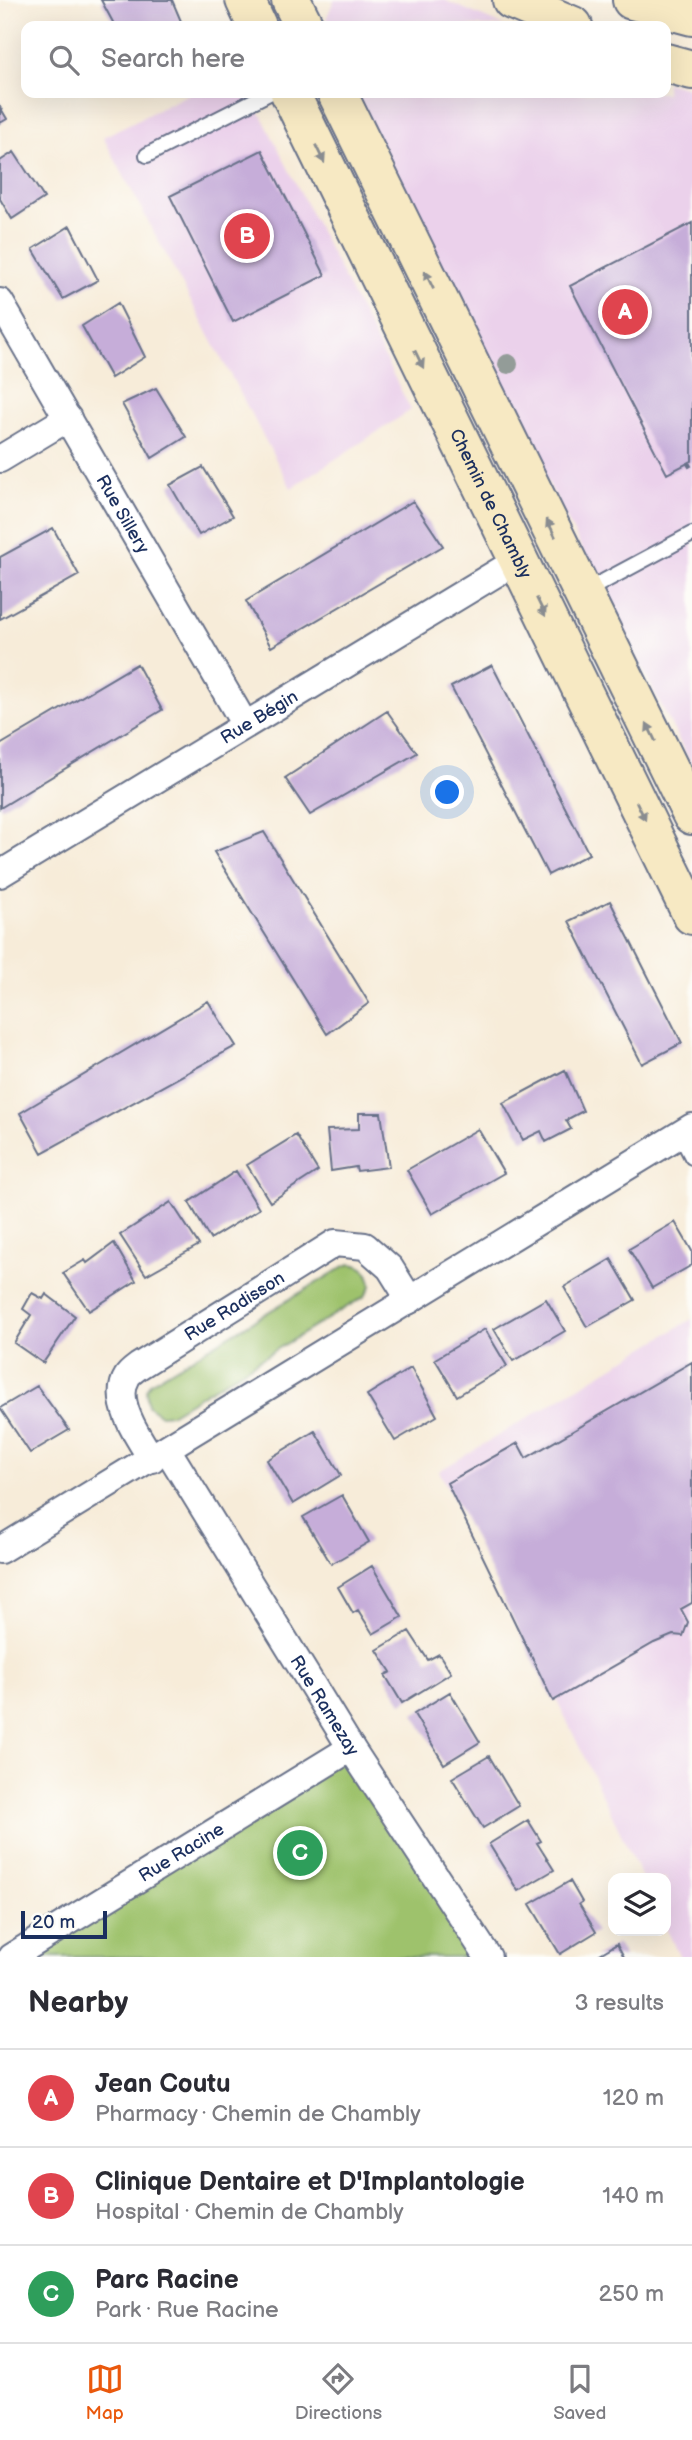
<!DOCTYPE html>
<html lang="en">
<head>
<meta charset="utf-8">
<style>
	:root { --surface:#fff; --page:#f2f2f3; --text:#2b2b33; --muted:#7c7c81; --line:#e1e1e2; --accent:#ea580c }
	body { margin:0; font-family:"Balsamiq Sans",sans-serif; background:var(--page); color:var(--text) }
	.controls { position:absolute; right:21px; bottom:21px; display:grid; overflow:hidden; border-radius:14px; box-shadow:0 7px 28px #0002 }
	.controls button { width:63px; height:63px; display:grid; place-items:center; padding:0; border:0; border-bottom:2px solid var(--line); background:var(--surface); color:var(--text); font:35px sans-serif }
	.scale { position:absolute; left:21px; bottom:18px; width:86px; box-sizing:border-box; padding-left:7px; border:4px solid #1b2f5e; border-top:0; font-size:19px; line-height:24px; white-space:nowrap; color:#1b2f5e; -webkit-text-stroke:5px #fdfcf7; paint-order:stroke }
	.you { position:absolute; left:448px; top:793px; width:24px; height:24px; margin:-18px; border:5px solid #fff; border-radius:50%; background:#1a73e8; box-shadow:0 0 0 10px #1a73e833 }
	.badge { display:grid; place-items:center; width:46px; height:46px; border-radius:50%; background:var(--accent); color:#fff; font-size:23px; font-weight:700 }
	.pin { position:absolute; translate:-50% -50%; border:4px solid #fff; box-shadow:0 2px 7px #0006 }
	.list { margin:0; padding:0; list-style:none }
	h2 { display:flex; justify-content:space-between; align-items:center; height:91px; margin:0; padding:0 28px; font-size:30px }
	h2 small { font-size:23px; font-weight:400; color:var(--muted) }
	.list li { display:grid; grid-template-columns:46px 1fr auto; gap:21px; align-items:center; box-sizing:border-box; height:98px; padding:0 28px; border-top:2px solid var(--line) }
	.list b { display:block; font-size:26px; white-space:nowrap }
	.list p { margin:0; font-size:23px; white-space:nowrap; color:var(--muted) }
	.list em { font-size:23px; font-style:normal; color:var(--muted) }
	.icon { flex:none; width:38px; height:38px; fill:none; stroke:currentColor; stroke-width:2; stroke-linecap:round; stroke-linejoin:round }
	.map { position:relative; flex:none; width:692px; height:1957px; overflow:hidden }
	.search { position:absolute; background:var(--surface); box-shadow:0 7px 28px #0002; left:21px; right:21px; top:21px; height:77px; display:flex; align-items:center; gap:18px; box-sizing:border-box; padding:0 24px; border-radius:14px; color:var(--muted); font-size:26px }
	.sheet { height:385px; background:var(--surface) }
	nav { display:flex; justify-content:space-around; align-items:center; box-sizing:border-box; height:98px; border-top:2px solid var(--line); background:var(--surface); font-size:19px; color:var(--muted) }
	nav a { display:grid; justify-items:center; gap:4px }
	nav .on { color:var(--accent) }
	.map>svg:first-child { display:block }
</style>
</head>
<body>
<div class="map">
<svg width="692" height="1957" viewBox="0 0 692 1957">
	<rect width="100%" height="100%" fill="#fdfcf7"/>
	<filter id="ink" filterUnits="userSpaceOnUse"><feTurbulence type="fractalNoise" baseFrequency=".0143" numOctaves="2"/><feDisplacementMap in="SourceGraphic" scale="14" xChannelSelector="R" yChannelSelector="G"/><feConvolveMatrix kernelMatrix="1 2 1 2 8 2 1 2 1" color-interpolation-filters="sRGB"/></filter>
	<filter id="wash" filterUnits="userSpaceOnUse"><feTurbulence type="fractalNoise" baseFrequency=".00686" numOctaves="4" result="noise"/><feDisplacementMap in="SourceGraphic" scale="28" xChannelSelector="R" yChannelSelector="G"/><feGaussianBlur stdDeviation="1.57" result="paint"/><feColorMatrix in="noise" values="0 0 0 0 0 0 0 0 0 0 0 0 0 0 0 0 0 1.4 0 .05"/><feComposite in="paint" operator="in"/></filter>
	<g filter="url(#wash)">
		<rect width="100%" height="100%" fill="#f7ecd9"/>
		<path fill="#ebd1eb" d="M334,0H444L504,26H326L327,17Z
			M666,82L692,89V766L351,93H666Z
			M191,93H250L411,410L291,488L103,137Z
			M692,1319V1957H680L666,1928V1878H642L535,1654L439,1471Z"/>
		<path fill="#9ec26c" stroke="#5c7865" stroke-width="2" d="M351,1264C364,1266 370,1272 371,1286L365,1296L170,1414L161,1415L148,1406L146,1390L150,1383L345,1266Z
			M351,1748L488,1957H11Z"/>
		<g id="blocks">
			<path fill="#c6add9" d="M101,0H172L183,26H115Z
				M0,107L7,119L0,123Z
				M262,150L325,275L233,322L170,196Z
				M14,152L44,198L12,219L0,199V161Z
				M692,223V461L667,474L570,286Z
				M70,226L98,280L63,299L33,249Z
				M118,303L145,357L111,378L82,326Z
				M156,388L186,437L152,458L122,404Z
				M203,467L233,516L199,535L170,485Z
				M413,501L443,546L271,647L246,601Z
				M53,528L79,575L0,619V557Z
				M137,664L162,710L0,808V745Z
				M492,665L589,854L548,875L451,687Z
				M387,711L417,753L310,815L285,778Z
				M264,832L369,1003L327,1034L214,852Z
				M610,901L682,1043L642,1064L569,921Z
				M208,1001L236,1046L42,1153L20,1113Z
				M565,1070L583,1111L566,1120L571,1129L546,1142L541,1131L523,1140L503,1103Z
				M359,1113H381L389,1167L357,1171L356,1167L331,1171L327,1130L359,1129Z
				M478,1129L504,1173L432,1214L407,1170Z
				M296,1135L318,1171L270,1202L247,1165Z
				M236,1171L259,1209L210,1239L189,1202Z
				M171,1202L199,1245L146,1275L120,1235Z
				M675,1222L692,1251V1265L652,1288L629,1249Z
				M114,1243L136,1281L89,1311L63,1273L85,1260L87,1263Z
				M611,1259L635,1300L587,1327L564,1287Z
				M32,1293L43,1299L46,1294L75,1316L43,1363L14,1343L31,1315L23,1309Z
				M546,1299L565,1331L513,1361L494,1329Z
				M485,1329L507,1366L457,1396L435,1359Z
				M692,1362V1603L681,1609L688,1622L683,1636L673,1635L654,1643L553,1701L447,1483L518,1443L526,1458Z
				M411,1368L437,1416L395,1441L367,1395Z
				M37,1386L69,1430L30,1453L0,1408Z
				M315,1431L341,1475L293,1504L267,1460Z
				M342,1495L369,1542L331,1564L303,1517Z
				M372,1566L402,1617L373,1634L358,1610L353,1613L338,1587Z
				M409,1631L428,1660L439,1654L451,1673L402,1703L385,1675L391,1672L377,1650Z
				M450,1692L480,1742L444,1764L414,1714Z
				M489,1756L519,1806L483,1828L452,1778Z
				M528,1820L541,1841L537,1843L554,1870L518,1891L489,1844Z
				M570,1881L582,1902L579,1904L596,1932L560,1954L530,1904Z
				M617,1944L624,1957H595Z"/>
		</g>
	</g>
	<g filter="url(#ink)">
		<use href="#blocks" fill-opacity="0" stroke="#687189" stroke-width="2"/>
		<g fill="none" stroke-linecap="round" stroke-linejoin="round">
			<defs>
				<path id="lane" d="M147,155L269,93
					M584,592L692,534
					M680,1134L692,1157"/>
				<g id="street">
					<path id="s1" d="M0,302L245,725"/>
					<path d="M0,459L68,418"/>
					<path id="s2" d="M0,874L518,560"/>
					<path id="s3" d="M167,1449L351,1748L488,1957"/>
					<path id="s4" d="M152,1459C139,1439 112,1401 127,1377C129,1373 135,1369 139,1366L335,1243L365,1246L390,1268L410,1300"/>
					<path d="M0,1550L692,1127"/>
					<path id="s5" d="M11,1957L351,1748"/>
				</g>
				<g id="secondary">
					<path d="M245,0L257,26"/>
					<path d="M291,0L304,26"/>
					<path d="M512,0L573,26"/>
					<path d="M632,0L692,16"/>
					<path d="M666,63L692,70"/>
					<path id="s6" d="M290,93L692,915"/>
					<path d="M337,93L692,815"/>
				</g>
			</defs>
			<use href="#lane" stroke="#687189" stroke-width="18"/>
			<use href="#street" stroke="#687189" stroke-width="30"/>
			<use href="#secondary" stroke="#687189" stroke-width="42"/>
			<path stroke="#687189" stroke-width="4.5" stroke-dasharray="5 5" stroke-linecap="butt" d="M688,463L692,470"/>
			<use href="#lane" stroke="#fff" stroke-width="14"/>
			<use href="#street" stroke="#fff" stroke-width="26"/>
			<use href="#secondary" stroke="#f7e9c3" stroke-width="38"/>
		</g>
		<circle fill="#939c98" cx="508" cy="364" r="10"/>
		<defs><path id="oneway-solid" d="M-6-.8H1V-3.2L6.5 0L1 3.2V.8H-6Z" transform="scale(1.75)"/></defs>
		<g fill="#898c90">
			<use href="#oneway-solid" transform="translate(320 154) rotate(64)"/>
			<use href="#oneway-solid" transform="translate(429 280) rotate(-116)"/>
			<use href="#oneway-solid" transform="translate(419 359) rotate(64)"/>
			<use href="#oneway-solid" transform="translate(551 528) rotate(-116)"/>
			<use href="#oneway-solid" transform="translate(541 607) rotate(64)"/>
			<use href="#oneway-solid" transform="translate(651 732) rotate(-116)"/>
			<use href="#oneway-solid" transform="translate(641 811) rotate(64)"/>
		</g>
	</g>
	<g text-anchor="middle" stroke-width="6" stroke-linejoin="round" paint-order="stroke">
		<g font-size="18" fill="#1b2f5e" stroke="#fdfcf7">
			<text dy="6" stroke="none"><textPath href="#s6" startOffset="457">Chemin de Chambly</textPath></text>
			<text dy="6" stroke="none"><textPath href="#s1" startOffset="245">Rue Sillery</textPath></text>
			<text dy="6" stroke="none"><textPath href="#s2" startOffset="303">Rue Bégin</textPath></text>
			<text dy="6" stroke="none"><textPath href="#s4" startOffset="219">Rue Radisson</textPath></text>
			<text dy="6" stroke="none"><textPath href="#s3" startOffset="301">Rue Ramezay</textPath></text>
			<text dy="6" stroke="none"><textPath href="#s5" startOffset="200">Rue Racine</textPath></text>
		</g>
	</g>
</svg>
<div class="controls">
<button><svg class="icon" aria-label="layers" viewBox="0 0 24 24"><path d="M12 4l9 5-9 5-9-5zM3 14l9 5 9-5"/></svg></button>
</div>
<div class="scale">20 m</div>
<div class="you"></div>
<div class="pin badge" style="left:625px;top:312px;background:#e0444e">A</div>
<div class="pin badge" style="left:247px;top:236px;background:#e0444e">B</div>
<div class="pin badge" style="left:300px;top:1853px;background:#2e9e5b">C</div>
<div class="search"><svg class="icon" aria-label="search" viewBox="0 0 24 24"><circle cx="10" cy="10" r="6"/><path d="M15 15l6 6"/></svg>Search here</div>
</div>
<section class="sheet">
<h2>Nearby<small>3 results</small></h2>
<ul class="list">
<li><span class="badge" style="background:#e0444e">A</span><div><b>Jean Coutu</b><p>Pharmacy · Chemin de Chambly</p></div><em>120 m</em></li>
<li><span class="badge" style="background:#e0444e">B</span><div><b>Clinique Dentaire et D'Implantologie</b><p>Hospital · Chemin de Chambly</p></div><em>140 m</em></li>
<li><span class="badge" style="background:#2e9e5b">C</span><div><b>Parc Racine</b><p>Park · Rue Racine</p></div><em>250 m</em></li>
</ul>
</section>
<nav>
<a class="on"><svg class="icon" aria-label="map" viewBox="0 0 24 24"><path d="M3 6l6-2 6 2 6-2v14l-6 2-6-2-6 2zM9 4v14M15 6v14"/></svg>Map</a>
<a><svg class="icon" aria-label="directions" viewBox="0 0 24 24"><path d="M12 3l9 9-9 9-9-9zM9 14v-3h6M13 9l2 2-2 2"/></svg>Directions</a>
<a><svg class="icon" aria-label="saved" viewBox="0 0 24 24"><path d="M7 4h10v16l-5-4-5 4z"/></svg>Saved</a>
</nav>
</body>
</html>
